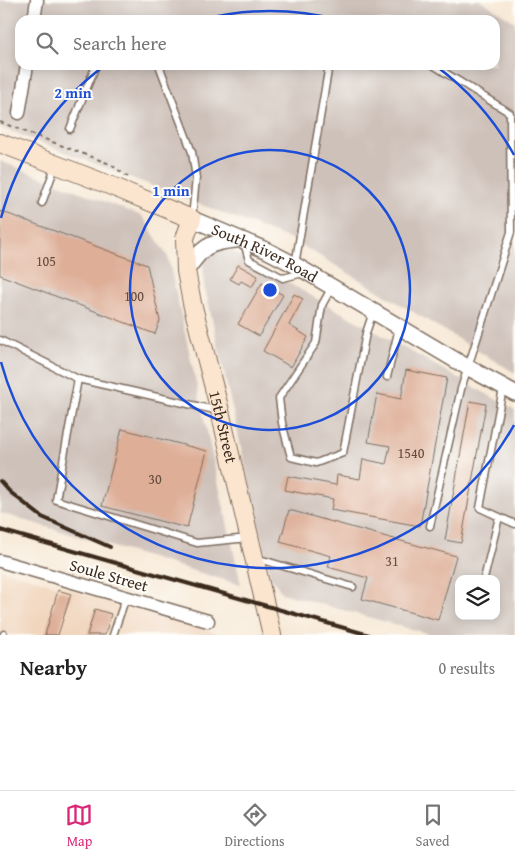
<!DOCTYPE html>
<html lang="en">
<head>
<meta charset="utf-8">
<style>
	:root { --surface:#fff; --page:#f2f2f2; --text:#222; --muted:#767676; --line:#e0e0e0; --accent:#db2777 }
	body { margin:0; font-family:"Gentium Book Plus",serif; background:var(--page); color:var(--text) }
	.controls { position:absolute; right:15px; bottom:15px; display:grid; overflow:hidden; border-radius:10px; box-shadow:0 2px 12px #0003 }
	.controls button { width:45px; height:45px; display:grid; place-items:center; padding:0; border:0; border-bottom:1px solid var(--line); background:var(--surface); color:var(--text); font:25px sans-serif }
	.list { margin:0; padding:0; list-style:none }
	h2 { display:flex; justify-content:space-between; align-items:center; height:65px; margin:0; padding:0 20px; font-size:21px }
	h2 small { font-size:16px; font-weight:400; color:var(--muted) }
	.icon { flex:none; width:28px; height:28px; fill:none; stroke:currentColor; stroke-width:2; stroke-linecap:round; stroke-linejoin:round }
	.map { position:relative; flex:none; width:515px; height:635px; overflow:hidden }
	.search { position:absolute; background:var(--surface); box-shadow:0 2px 12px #0003; left:15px; right:15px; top:15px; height:55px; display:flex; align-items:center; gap:12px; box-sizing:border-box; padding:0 18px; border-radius:15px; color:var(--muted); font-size:19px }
	.sheet { height:155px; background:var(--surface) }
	nav { display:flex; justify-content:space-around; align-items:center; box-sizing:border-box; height:70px; border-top:1px solid var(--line); background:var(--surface); font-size:14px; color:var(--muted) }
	nav a { display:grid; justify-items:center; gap:2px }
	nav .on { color:var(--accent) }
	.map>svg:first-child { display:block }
</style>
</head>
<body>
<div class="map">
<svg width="515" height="635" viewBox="0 0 515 635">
	<rect width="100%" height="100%" fill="#fdfcf7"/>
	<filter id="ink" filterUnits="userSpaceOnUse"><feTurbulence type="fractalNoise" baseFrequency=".02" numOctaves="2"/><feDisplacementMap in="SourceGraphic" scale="10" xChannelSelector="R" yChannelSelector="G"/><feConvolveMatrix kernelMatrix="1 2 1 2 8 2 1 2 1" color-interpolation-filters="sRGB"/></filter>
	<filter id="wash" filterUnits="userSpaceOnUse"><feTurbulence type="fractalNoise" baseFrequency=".0096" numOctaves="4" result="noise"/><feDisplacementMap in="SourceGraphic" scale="20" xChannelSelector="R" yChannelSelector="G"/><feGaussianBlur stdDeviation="1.12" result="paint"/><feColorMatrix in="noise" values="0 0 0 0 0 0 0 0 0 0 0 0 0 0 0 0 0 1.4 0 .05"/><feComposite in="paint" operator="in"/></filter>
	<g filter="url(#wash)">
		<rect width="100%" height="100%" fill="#f7e8d5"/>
		<path fill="#f1d5bd" d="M0,569L223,635H0Z"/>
		<path fill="#cec1ba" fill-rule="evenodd" d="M0,0H480L515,22V373L293,240L0,127ZM20,20H495V65H20Z
			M0,161L142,216L168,257L241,585L0,513Z
			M219,244L515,410V635H432L282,593L270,575L204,284L203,257ZM459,579H496V616H459Z"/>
		<g id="blocks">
			<path fill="#deae97" d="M0,211L147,265L160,321L155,334L0,275Z
				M238,265L258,276L252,287L241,281L239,284L230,279Z
				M262,283L283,295L259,336L238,324Z
				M294,294L303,299L289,325L308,337L291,367L263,351Z
				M406,370L447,378L420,526L331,510L333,499L285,490L288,476L336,485L337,475L360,479L363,459L386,464L390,446L368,442L377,394L401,399Z
				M470,401L486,404L461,543L445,540Z
				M122,429L207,451L187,528L102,506Z
				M289,510L456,556L438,620L362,599L368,578L328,567L331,556L280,542Z
				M58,590L71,594L58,635H45Z
				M95,609L111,614L105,635H87Z"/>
		</g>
	</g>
	<g filter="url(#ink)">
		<use href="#blocks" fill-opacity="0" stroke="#7d6c5e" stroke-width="1"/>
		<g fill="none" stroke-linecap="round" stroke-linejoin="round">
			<defs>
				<path id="service" d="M159,65L192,152L196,178L192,218
					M70,129L96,65
					M42,203L55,167
					M244,243L249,260L283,278L303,273
					M295,265L329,65
					M332,287L322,305L316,343L279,398L282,423L291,457L316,463L343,453L366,333L373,312
					M0,340L78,379
					M387,377L399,328
					M503,388L480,508L515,524
					M219,411L78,379L56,500L197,543L249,538
					M430,526L461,389L511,232L510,113L433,65
					M256,558L353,587
					M484,579L499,517
					M4,635V634
					M113,635L126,597"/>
				<path id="minor" d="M34,20L37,0
					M19,113L27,65
					M0,561L208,621"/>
				<g id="tertiary">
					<path id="s1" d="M192,219L268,251L295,265L467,367L515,393"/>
					<path d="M186,271C202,248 207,242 236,240"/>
				</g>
				<g id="secondary">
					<path id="s2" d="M0,143L109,185L192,219L185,238L186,271L192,303L220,411L272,635"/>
				</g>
			</defs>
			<use href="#service" stroke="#7d6c5e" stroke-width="9"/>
			<use href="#minor" stroke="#7d6c5e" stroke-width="15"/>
			<use href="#tertiary" stroke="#7d6c5e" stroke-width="18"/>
			<use href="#secondary" stroke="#7d6c5e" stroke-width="20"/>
			<path stroke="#7d6c5e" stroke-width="2" stroke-dasharray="4 4" stroke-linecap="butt" d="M0,122L110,164L128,177"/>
			<use href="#service" stroke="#fff" stroke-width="6"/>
			<use href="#minor" stroke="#fff" stroke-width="12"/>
			<use href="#tertiary" stroke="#fff" stroke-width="15"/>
			<use href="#secondary" stroke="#fce5cf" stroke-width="18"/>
			<path stroke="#3b2a1e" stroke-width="4" d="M0,481L10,492L42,517L110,547
				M0,530L369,635"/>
		</g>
	</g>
	<g fill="none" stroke="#1d4ed8" stroke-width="2.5">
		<circle cx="270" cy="290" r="140"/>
		<path d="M514 425A279 279 0 0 1 1 362M1 218A279 279 0 0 1 104 66M200 20A279 279 0 0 1 340 20M436 66A279 279 0 0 1 514 155"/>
	</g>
	<g text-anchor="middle" stroke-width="4" stroke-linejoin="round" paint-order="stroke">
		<g font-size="14" fill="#644b3c">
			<text x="46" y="266">105</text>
			<text x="134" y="301">100</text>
			<text x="411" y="458">1540</text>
			<text x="155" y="484">30</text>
			<text x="392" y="566">31</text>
		</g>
		<g font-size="16" fill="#3b2a1e" stroke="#fdfcf7">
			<text dy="6" stroke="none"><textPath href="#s1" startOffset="80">South River Road</textPath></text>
			<text dy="6" stroke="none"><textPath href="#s2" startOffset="420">15th Street</textPath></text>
			<text transform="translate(109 575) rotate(16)" y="6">Soule Street</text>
		</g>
	</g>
	<circle cx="270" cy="290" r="8" fill="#1d4ed8" stroke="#fdfcf7" stroke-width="2.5"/>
	<g font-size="15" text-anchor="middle" font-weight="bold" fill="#1d4ed8" stroke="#fdfcf7" stroke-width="4" stroke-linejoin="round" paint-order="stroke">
		<text x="73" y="98">2 min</text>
		<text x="171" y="196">1 min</text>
	</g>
</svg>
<div class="controls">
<button><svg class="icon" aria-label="layers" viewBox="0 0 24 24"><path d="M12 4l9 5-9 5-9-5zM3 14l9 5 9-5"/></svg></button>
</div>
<div class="search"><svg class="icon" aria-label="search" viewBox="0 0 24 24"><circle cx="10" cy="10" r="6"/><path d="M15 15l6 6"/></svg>Search here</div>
</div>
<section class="sheet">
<h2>Nearby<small>0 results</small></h2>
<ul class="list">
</ul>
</section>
<nav>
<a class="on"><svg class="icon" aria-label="map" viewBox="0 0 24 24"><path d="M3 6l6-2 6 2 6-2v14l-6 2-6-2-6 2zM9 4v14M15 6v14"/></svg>Map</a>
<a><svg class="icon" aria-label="directions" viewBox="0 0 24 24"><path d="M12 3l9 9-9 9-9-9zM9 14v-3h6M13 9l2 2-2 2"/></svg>Directions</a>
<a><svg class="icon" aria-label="saved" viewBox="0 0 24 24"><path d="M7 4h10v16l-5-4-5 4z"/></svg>Saved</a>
</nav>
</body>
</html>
